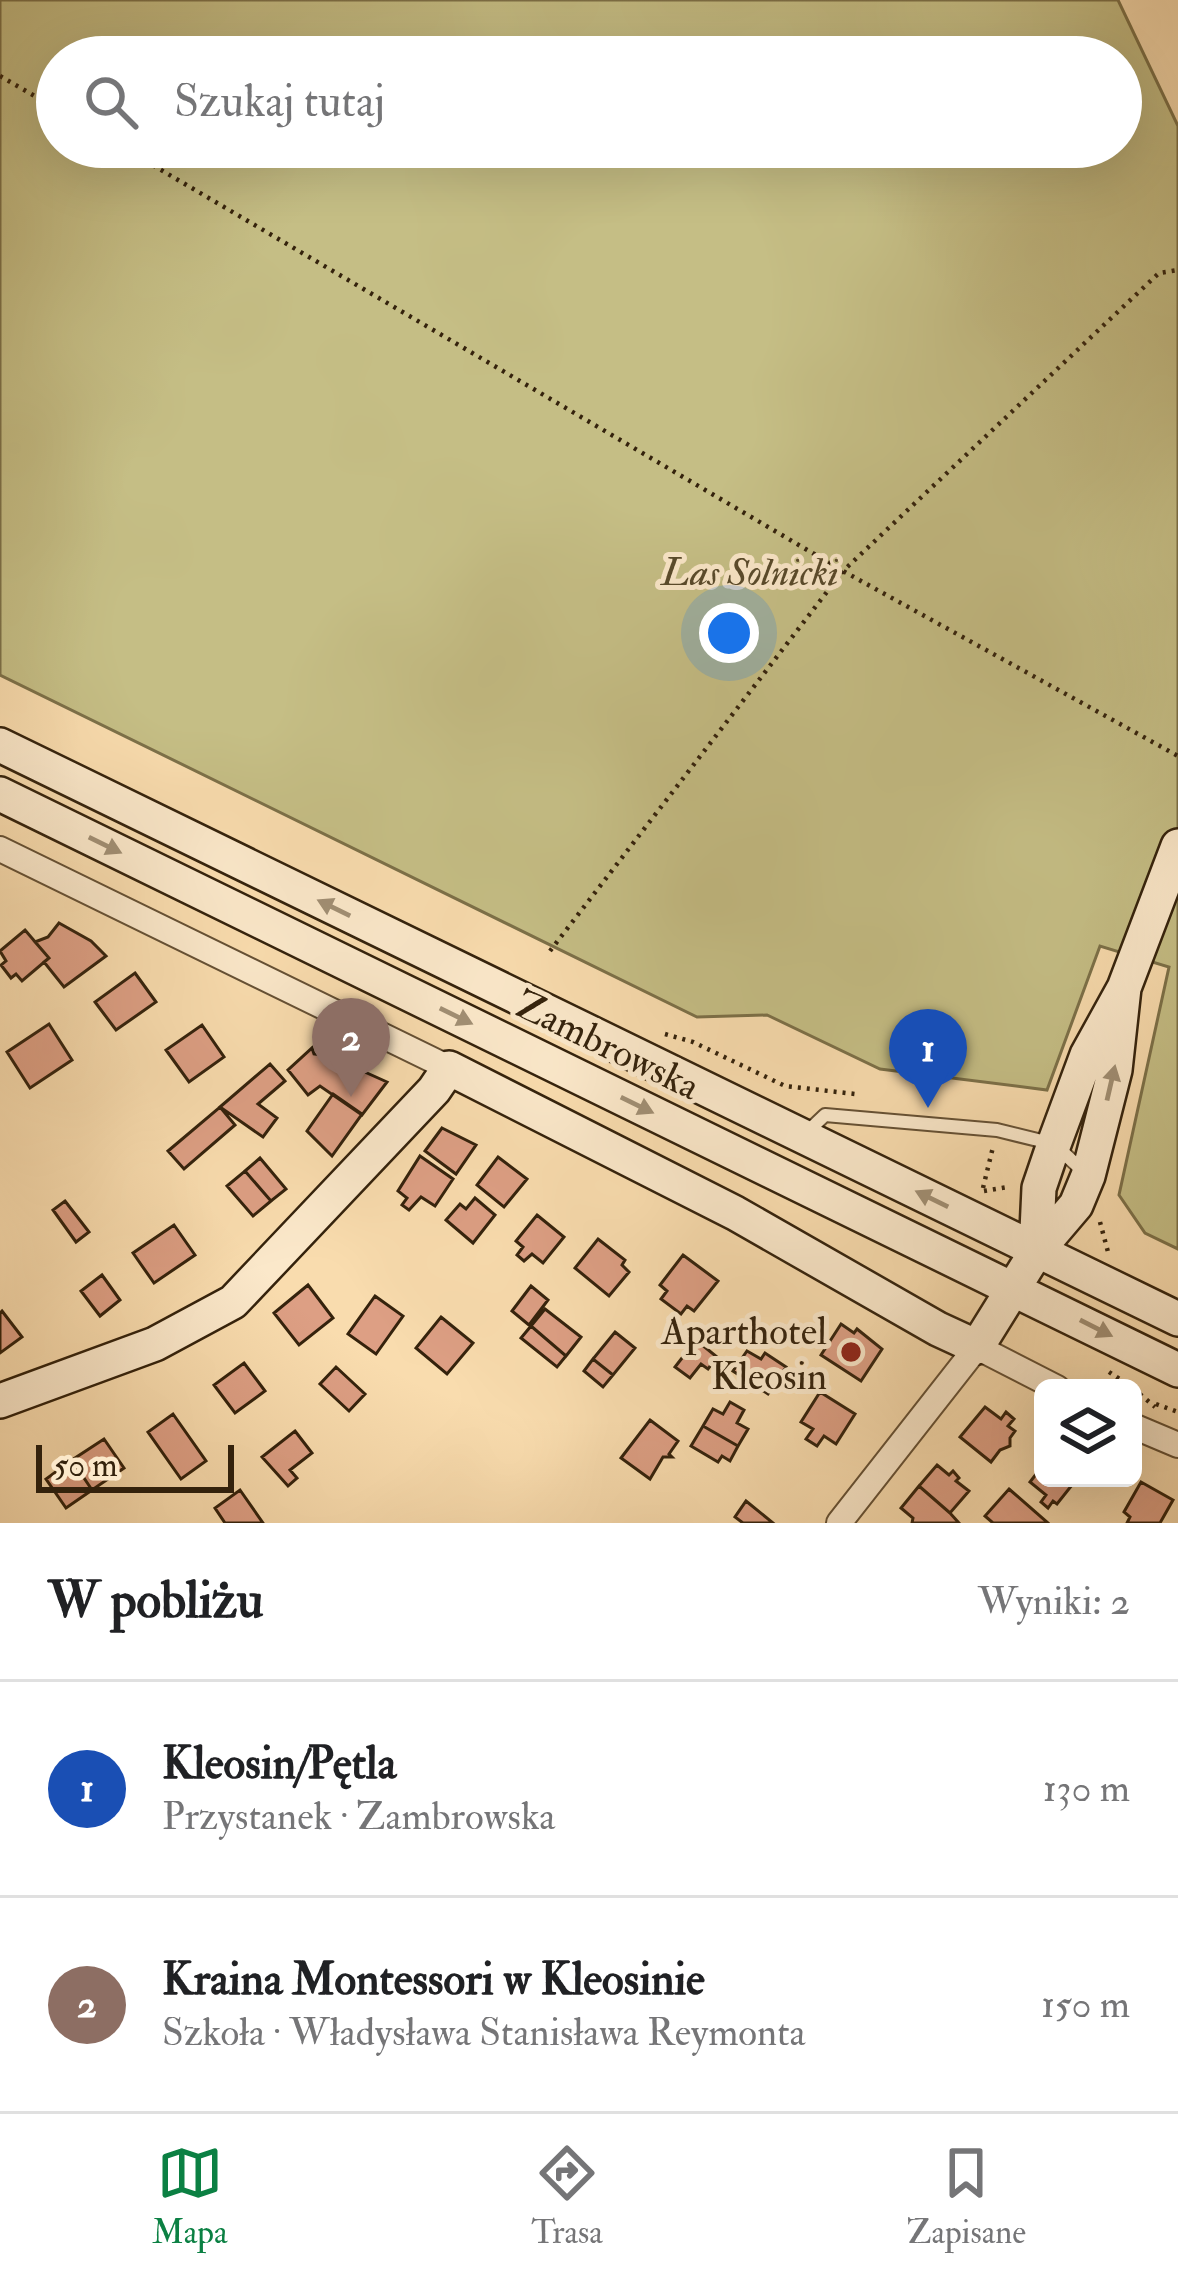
<!DOCTYPE html>
<html lang="pl">
<head>
<meta charset="utf-8">
<style>
	:root { --surface:#fff; --page:#f6f6f6; --text:#202124; --muted:#757577; --line:#e0e0e0; --accent:#0b8043 }
	body { margin:0; font-family:"IM FELL Double Pica",serif; background:var(--page); color:var(--text) }
	.controls { position:absolute; right:36px; bottom:36px; display:grid; overflow:hidden; border-radius:18px; box-shadow:0 12px 48px #0002 }
	.controls button { width:108px; height:108px; display:grid; place-items:center; padding:0; border:0; border-bottom:3px solid var(--line); background:var(--surface); color:var(--text); font:60px sans-serif }
	.scale { position:absolute; left:36px; bottom:30px; width:198px; box-sizing:border-box; padding-left:12px; border:6px solid #34220c; border-top:0; font-size:33px; line-height:42px; white-space:nowrap; color:#34220c; -webkit-text-stroke:9px #fbe8ca; paint-order:stroke }
	.you { position:absolute; left:729px; top:633px; width:42px; height:42px; margin:-30px; border:9px solid #fff; border-radius:50%; background:#1a73e8; box-shadow:0 0 0 18px #1a73e833 }
	.badge { display:grid; place-items:center; width:78px; height:78px; border-radius:50%; background:var(--accent); color:#fff; font-size:39px; font-weight:700 }
	.pin { position:absolute; translate:-50% -99px; filter:drop-shadow(0 3px 6px #0008) }
	.pin::after { content:''; position:absolute; top:63px; width:42px; height:36px; background:inherit; clip-path:polygon(0 0,100% 0,50% 100%) }
	.list { margin:0; padding:0; list-style:none }
	h2 { display:flex; justify-content:space-between; align-items:center; height:156px; margin:0; padding:0 48px; font-size:51px }
	h2 small { font-size:39px; font-weight:400; color:var(--muted) }
	.list li { display:grid; grid-template-columns:78px 1fr auto; gap:36px; align-items:center; box-sizing:border-box; height:216px; padding:0 48px; border-top:3px solid var(--line) }
	.list b { display:block; font-size:45px; white-space:nowrap }
	.list p { margin:0; font-size:39px; white-space:nowrap; color:var(--muted) }
	.list em { font-size:39px; font-style:normal; color:var(--muted) }
	.icon { flex:none; width:66px; height:66px; fill:none; stroke:currentColor; stroke-width:2; stroke-linecap:round; stroke-linejoin:round }
	.map { position:relative; flex:none; width:1178px; height:1523px; overflow:hidden }
	.search { position:absolute; background:var(--surface); box-shadow:0 12px 48px #0002; left:36px; right:36px; top:36px; height:132px; display:flex; align-items:center; gap:30px; box-sizing:border-box; padding:0 42px; border-radius:66px; color:var(--muted); font-size:45px }
	.sheet { height:588px; background:var(--surface) }
	nav { display:flex; justify-content:space-around; align-items:center; box-sizing:border-box; height:168px; border-top:3px solid var(--line); background:var(--surface); font-size:33px; color:var(--muted) }
	nav a { display:grid; justify-items:center; gap:6px }
	nav .on { color:var(--accent) }
	.map>svg:first-child { display:block }
</style>
</head>
<body>
<div class="map">
<svg width="1178" height="1523" viewBox="0 0 1178 1523">
	<rect width="100%" height="100%" fill="#f9dcae"/>
	<filter id="stains"><feTurbulence type="fractalNoise" baseFrequency=".00167" numOctaves="4"/><feColorMatrix values="0 0 0 0 .2 0 0 0 0 .09 0 0 0 0 .02 0 0 0 .5 -.17"/></filter>
	<radialGradient id="worn" r=".72"><stop offset=".6" stop-color="#630" stop-opacity="0"/><stop offset="1" stop-color="#630" stop-opacity=".3"/></radialGradient>
	<path fill="#c5be85" stroke="#7c7048" stroke-width="3" fill-rule="evenodd" d="M0,0H1118L1178,126V1249L1145,1233L1119,1195L1169,967L1100,946L1047,1090L880,1069L767,1015L697,1017L0,675ZM57,57H1121V147H57Z"/>
	<path fill="#dd9f84" stroke="#34220c" stroke-width="3" d="M59,923L91,941L106,956L64,987L44,962L49,958L35,942L48,937Z
		M25,930L49,958L22,981L16,974L11,978L1,965L6,961L0,951Z
		M135,973L156,1002L116,1030L95,1002Z
		M49,1024L72,1060L30,1088L7,1052Z
		M202,1025L224,1057L189,1082L166,1050Z
		M312,1048L314,1054L329,1056L387,1082L362,1115L320,1086L308,1095L288,1070Z
		M270,1064L285,1081L258,1104L277,1118L263,1137L220,1107Z
		M333,1094L362,1114L332,1156L307,1131Z
		M220,1107L235,1125L184,1169L168,1151Z
		M442,1128L476,1145L456,1174L425,1151Z
		M420,1156L453,1179L435,1206L421,1197L409,1210L402,1205L407,1198L398,1191Z
		M498,1157L527,1179L504,1207L477,1185Z
		M260,1158L286,1189L271,1201L245,1171Z
		M245,1171L271,1201L253,1216L227,1186Z
		M475,1198L495,1215L473,1243L446,1220L460,1204L466,1209Z
		M65,1201L89,1232L76,1242L53,1210Z
		M537,1215L564,1237L543,1263L532,1254L524,1261L517,1255L523,1247L516,1241Z
		M174,1225L195,1255L154,1283L133,1253Z
		M598,1239L625,1260L622,1265L629,1272L609,1296L575,1268Z
		M683,1255L718,1281L694,1311L687,1306L681,1314L661,1299L667,1291L660,1285Z
		M102,1275L120,1300L100,1316L81,1291Z
		M308,1285L333,1318L299,1345L274,1313Z
		M531,1286L548,1300L529,1325L512,1311Z
		M375,1296L403,1316L376,1354L348,1334Z
		M545,1309L581,1337L566,1356L531,1326Z
		M2,1311L22,1337L0,1353V1313Z
		M441,1317L473,1343L447,1374L416,1348Z
		M841,1324L854,1333L857,1329L882,1349L861,1381L821,1355Z
		M531,1326L566,1356L557,1367L521,1338Z
		M615,1332L635,1348L613,1375L593,1359Z
		M696,1340L717,1357L708,1369L701,1364L690,1378L675,1367Z
		M747,1351L761,1359L765,1353L786,1367L768,1394L733,1371Z
		M593,1359L613,1375L603,1387L584,1371Z
		M244,1363L265,1391L235,1413L214,1385Z
		M336,1367L365,1394L349,1411L320,1384Z
		M820,1392L855,1414L836,1444L824,1436L817,1446L806,1439L813,1429L801,1422Z
		M730,1402L744,1410L737,1423L748,1429L738,1446L703,1426L713,1409L723,1414Z
		M985,1407L1001,1419L1006,1412L1014,1419L1008,1426L1015,1431L1010,1438V1446L1000,1450L991,1462L960,1437Z
		M173,1414L206,1461L181,1479L148,1432Z
		M650,1420L678,1441L669,1454L672,1457H663L650,1479L621,1458Z
		M703,1426L738,1446L730,1461L722,1456L718,1462L691,1446Z
		M295,1431L312,1453L290,1470L297,1478L288,1486L262,1457Z
		M104,1439L124,1468L92,1490L72,1460Z
		M72,1460L92,1490L66,1508L46,1479Z
		M937,1465L949,1475L953,1471L959,1478L956,1481L969,1491L950,1513L919,1486Z
		M1043,1465V1478L1076,1480L1057,1504L1053,1501L1048,1508L1041,1502L1046,1495L1030,1482Z
		M1141,1482L1173,1500L1160,1523H1127L1130,1517L1124,1512Z
		M919,1486L950,1513L959,1523H912L913,1518L901,1508Z
		M1009,1489L1048,1523H993L985,1516Z
		M240,1490L263,1523H225L215,1508Z
		M746,1501L773,1523H743L735,1517Z"/>
	<g fill="none" stroke-linecap="round" stroke-linejoin="round">
		<defs>
			<path id="lane" d="M806,1133L825,1115L997,1130L1054,1144L1083,1171"/>
			<path id="street" d="M0,849L449,1068
				M1133,1426L1178,1445
				M839,1523L977,1347L1057,1388"/>
			<path id="secondary" d="M0,745L1178,1319
				M0,794L1178,1370
				M1036,1252L1039,1188L1054,1144L1087,1055L1124,988L1178,846
				M0,1401L155,1344L233,1302L434,1090L449,1068L735,1213L938,1329L977,1347L1036,1252L1076,1205L1088,1176L1115,1070L1124,988"/>
		</defs>
		<use href="#lane" stroke="#655034" stroke-width="16"/>
		<use href="#street" stroke="#655034" stroke-width="28"/>
		<use href="#secondary" stroke="#34220c" stroke-width="38"/>
		<path stroke="#34220c" stroke-width="4.5" stroke-dasharray="3 6" stroke-linecap="butt" d="M0,76L57,109
			M122,147L843,571L1178,756
			M550,951L843,571L1159,273L1178,270
			M665,1034L693,1042L785,1086L855,1094V1097
			M983,1188L993,1147
			M984,1191L1008,1187
			M1100,1222L1108,1252
			M1109,1372L1133,1388
			M1133,1388L1155,1407
			M1156,1404L1178,1412"/>
		<use href="#lane" stroke="#fbe8ca" stroke-width="12"/>
		<use href="#street" stroke="#fbe8ca" stroke-width="24"/>
		<use href="#secondary" stroke="#fbe8ca" stroke-width="33"/>
	</g>
	<defs><path id="oneway-solid" d="M-6-.8H1V-3.2L6.5 0L1 3.2V.8H-6Z" transform="scale(3)"/></defs>
	<g fill="#a18f74">
		<use href="#oneway-solid" transform="translate(105 845) rotate(26)"/>
		<use href="#oneway-solid" transform="translate(334 908) rotate(-154)"/>
		<use href="#oneway-solid" transform="translate(456 1016) rotate(26)"/>
		<use href="#oneway-solid" transform="translate(1111 1083) rotate(-77)"/>
		<use href="#oneway-solid" transform="translate(637 1105) rotate(26)"/>
		<use href="#oneway-solid" transform="translate(932 1199) rotate(-154)"/>
		<use href="#oneway-solid" transform="translate(1096 1328) rotate(27)"/>
	</g>
	<circle fill="#8f2418" stroke="#fbe8ca" stroke-width="4.5" cx="851" cy="1352" r="12"/>
	<g text-anchor="middle" stroke-width="10" stroke-linejoin="round" paint-order="stroke">
		<g font-size="39" font-style="italic" fill="#58492a" stroke="#fbe8ca">
			<text x="750" y="585">Las Solnicki</text>
		</g>
		<g font-size="39" fill="#34220c" stroke="#fbe8ca">
			<text transform="translate(608 1044) rotate(26)" y="14">Zambrowska</text>
		</g>
		<g font-size="39" fill="#34220c" stroke="#fbe8ca" text-anchor="end">
			<text x="827" y="1344">Aparthotel<tspan x="827" dy="45">Kleosin</tspan></text>
		</g>
	</g>
	<rect width="100%" height="100%" filter="url(#stains)"/>
	<rect width="100%" height="100%" fill="url(#worn)"/>
</svg>
<div class="controls">
<button><svg class="icon" aria-label="layers" viewBox="0 0 24 24"><path d="M12 4l9 5-9 5-9-5zM3 14l9 5 9-5"/></svg></button>
</div>
<div class="scale">50 m</div>
<div class="you"></div>
<div class="pin badge" style="left:928px;top:1108px;background:#1a4fb4">1</div>
<div class="pin badge" style="left:351px;top:1097px;background:#8d6e63">2</div>
<div class="search"><svg class="icon" aria-label="search" viewBox="0 0 24 24"><circle cx="10" cy="10" r="6"/><path d="M15 15l6 6"/></svg>Szukaj tutaj</div>
</div>
<section class="sheet">
<h2>W pobliżu<small>Wyniki: 2</small></h2>
<ul class="list">
<li><span class="badge" style="background:#1a4fb4">1</span><div><b>Kleosin/Pętla</b><p>Przystanek · Zambrowska</p></div><em>130 m</em></li>
<li><span class="badge" style="background:#8d6e63">2</span><div><b>Kraina Montessori w Kleosinie</b><p>Szkoła · Władysława Stanisława Reymonta</p></div><em>150 m</em></li>
</ul>
</section>
<nav>
<a class="on"><svg class="icon" aria-label="map" viewBox="0 0 24 24"><path d="M3 6l6-2 6 2 6-2v14l-6 2-6-2-6 2zM9 4v14M15 6v14"/></svg>Mapa</a>
<a><svg class="icon" aria-label="directions" viewBox="0 0 24 24"><path d="M12 3l9 9-9 9-9-9zM9 14v-3h6M13 9l2 2-2 2"/></svg>Trasa</a>
<a><svg class="icon" aria-label="saved" viewBox="0 0 24 24"><path d="M7 4h10v16l-5-4-5 4z"/></svg>Zapisane</a>
</nav>
</body>
</html>
